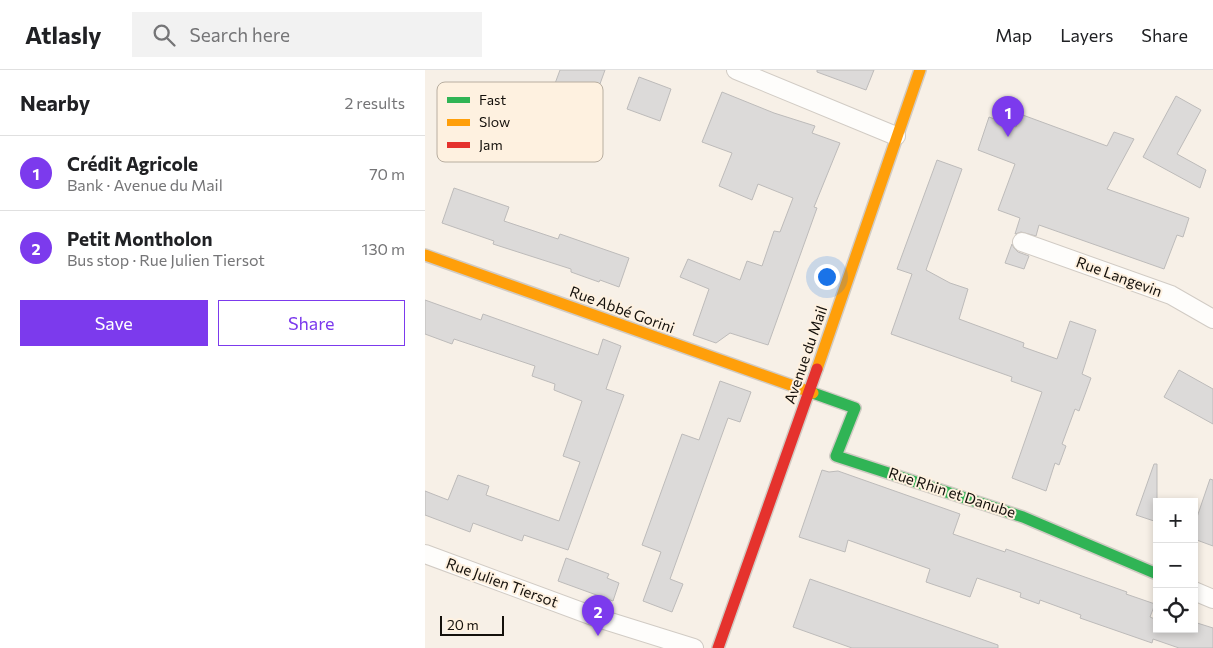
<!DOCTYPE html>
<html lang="en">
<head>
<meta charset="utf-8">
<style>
	:root { --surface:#fff; --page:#f2f2f2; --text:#202124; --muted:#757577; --line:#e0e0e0; --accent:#7c3aed }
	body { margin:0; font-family:Commissioner,sans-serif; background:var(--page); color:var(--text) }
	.controls { position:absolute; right:15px; bottom:15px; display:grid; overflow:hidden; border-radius:0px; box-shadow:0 2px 8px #0003 }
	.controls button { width:45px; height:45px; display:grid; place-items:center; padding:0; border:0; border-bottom:1px solid var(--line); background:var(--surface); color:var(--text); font:25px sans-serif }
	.scale { position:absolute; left:15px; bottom:12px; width:64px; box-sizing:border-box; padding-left:5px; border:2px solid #14100b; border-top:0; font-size:14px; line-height:18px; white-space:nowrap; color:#14100b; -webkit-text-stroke:4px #fef1e0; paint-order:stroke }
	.you { position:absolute; left:401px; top:206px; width:18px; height:18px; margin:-12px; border:4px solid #fff; border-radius:50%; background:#1a73e8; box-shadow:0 0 0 8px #1a73e833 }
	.badge { display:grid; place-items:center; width:32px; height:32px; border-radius:50%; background:var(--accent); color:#fff; font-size:16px; font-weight:700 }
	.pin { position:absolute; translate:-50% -41px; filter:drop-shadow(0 1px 2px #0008) }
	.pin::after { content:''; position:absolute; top:26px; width:18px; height:15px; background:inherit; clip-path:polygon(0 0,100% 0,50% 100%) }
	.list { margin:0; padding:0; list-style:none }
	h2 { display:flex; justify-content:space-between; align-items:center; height:65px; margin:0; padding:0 20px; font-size:21px }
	h2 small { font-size:16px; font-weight:400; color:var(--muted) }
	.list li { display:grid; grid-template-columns:32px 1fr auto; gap:15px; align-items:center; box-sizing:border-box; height:75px; padding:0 20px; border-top:1px solid var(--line) }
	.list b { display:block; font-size:19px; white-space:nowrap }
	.list p { margin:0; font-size:16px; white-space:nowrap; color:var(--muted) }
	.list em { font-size:16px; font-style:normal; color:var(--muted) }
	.actions { display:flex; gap:10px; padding:15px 20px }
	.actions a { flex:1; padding:11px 0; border:1px solid var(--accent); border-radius:0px; text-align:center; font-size:18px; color:var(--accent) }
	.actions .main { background:var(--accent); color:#fff }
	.icon { flex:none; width:28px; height:28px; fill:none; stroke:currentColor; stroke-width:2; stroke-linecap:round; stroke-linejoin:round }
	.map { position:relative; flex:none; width:788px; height:578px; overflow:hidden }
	header { display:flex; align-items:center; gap:30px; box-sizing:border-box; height:70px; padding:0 25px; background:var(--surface); border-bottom:1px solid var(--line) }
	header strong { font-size:24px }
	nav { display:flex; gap:28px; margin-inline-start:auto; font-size:18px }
	.search { width:350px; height:45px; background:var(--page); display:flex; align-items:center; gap:12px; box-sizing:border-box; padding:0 18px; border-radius:0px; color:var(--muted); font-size:19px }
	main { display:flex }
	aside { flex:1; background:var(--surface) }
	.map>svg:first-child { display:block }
</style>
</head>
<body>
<header>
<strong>Atlasly</strong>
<div class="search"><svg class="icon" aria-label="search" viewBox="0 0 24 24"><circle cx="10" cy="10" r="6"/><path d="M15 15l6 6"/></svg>Search here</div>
<nav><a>Map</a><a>Layers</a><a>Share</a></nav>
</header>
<main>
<aside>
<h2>Nearby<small>2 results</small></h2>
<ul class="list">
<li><span class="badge">1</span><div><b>Crédit Agricole</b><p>Bank · Avenue du Mail</p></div><em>70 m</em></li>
<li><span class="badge">2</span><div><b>Petit Montholon</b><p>Bus stop · Rue Julien Tiersot</p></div><em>130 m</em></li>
</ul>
<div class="actions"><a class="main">Save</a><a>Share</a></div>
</aside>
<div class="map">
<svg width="788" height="578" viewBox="0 0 788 578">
	<rect width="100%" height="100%" fill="#f7f0e7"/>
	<path fill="#dcdad9" stroke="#bdbbba" d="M135,0H180L158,61L118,46Z
		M392,0H449L441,20L392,2Z
		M214,7L246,19L235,51L202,39Z
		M297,22L349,43L390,56L387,63L415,73L389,137L392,138L343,275L305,263L291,273L268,265L284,219L255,207L263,189L315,210L322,191L337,196L349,161L355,162L368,128L333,114L327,130L294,116L307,83L277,72Z
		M751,26L776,40L752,84L781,100L775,118L718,87Z
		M595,44L682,76L689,62L709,69L682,119L764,148L758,167L752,165L739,199L614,155L611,166L596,162L590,164L595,148L573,140L590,94L553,80L564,47L591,57Z
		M512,90L537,99L501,200L525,213L543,219L534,249L599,273L598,277L632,289L645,251L671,260L657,304L666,308L654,341L650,339L637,374L641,376L634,395L630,393L621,421L587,408L617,322L586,311L587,307L466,264L487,204L472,199Z
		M29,118L84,137L79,151L133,169L135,164L204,188L194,217L175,210L174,212L146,202V199L68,174L69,171L17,153Z
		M587,174L589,178L593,182L604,186L599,199L580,193Z
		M0,230L56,250L58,244L173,285L178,269L196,276L181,319L199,325L143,480L99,465L97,471L48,453L45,462L0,445V421L23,430L33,405L64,416L61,425L134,451L155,392L138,386L157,331L129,320L130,314L107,306L110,296L29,269L27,274L0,264Z
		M754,300L788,319V354L739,327Z
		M295,311L326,322L315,352L303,348L245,509L258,514L247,542L218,531L236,482L217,475L257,364L274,370Z
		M729,394H732V452L711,445Z
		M397,400L404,402L413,401L535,444L528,464L580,482L581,479L702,522L701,524L730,534L725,547L732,550V559H769V552L788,558V578H754L728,569L727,573L655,548L656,545L615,530L614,534L595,527L596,523L552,508L545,527L501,512L505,499L423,470L420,482L374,467Z
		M785,409L788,410V476L769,469V456Z
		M141,488L184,504L182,508L194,513L188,531L133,511Z
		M385,509L573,575V578H427L368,557Z"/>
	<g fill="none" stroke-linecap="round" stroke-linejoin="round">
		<defs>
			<path id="street" d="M311,0L471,66
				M597,172L746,225L788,249
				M0,484L176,549L269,578
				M769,521L788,529"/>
			<path id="fast" d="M388,323L430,338L411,386L598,447L732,504"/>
			<path id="slow" d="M0,185L388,323
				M392,299L495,0"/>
			<path id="jam" d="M293,578L392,299"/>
		</defs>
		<use href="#street" stroke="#d1cbc4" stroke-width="20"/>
		<use href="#fast" stroke="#d1cbc4" stroke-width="14"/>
		<use href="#slow" stroke="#d1cbc4" stroke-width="14"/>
		<use href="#jam" stroke="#d1cbc4" stroke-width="14"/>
		<use href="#street" stroke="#fefdfb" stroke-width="18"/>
		<use href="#fast" stroke="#30b455" stroke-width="11"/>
		<use href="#slow" stroke="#ff9f0a" stroke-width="11"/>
		<use href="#jam" stroke="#e5322d" stroke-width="11"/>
	</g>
	<g text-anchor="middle" stroke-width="4" stroke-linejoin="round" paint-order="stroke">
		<g font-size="15" fill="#14100b" stroke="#fef1e0">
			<text transform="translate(694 207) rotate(20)" y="5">Rue Langevin</text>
			<text transform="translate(197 240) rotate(20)" y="5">Rue Abbé Gorini</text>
			<text transform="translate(381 285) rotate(-71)" y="5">Avenue du Mail</text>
			<text transform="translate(527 423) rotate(18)" y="5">Rue Rhin et Danube</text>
			<text transform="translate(77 513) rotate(20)" y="5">Rue Julien Tiersot</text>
		</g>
	</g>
	<rect x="12" y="12" width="166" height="80" rx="8" fill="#fef1e0" stroke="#b8aea0" stroke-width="1"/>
	<rect x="22" y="27" width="23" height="6" fill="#30b455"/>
	<rect x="22" y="49" width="23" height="7" fill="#ff9f0a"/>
	<rect x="22" y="72" width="23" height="6" fill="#e5322d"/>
	<g font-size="14" fill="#14100b">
		<text x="54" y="35">Fast</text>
		<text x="54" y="57">Slow</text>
		<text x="54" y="80">Jam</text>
	</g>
</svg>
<div class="controls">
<button>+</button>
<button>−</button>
<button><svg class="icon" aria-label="locate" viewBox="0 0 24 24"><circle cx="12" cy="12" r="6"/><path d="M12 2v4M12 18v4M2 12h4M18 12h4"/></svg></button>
</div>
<div class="scale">20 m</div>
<div class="you"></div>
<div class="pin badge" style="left:583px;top:67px">1</div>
<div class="pin badge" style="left:173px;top:566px">2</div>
</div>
</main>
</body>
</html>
